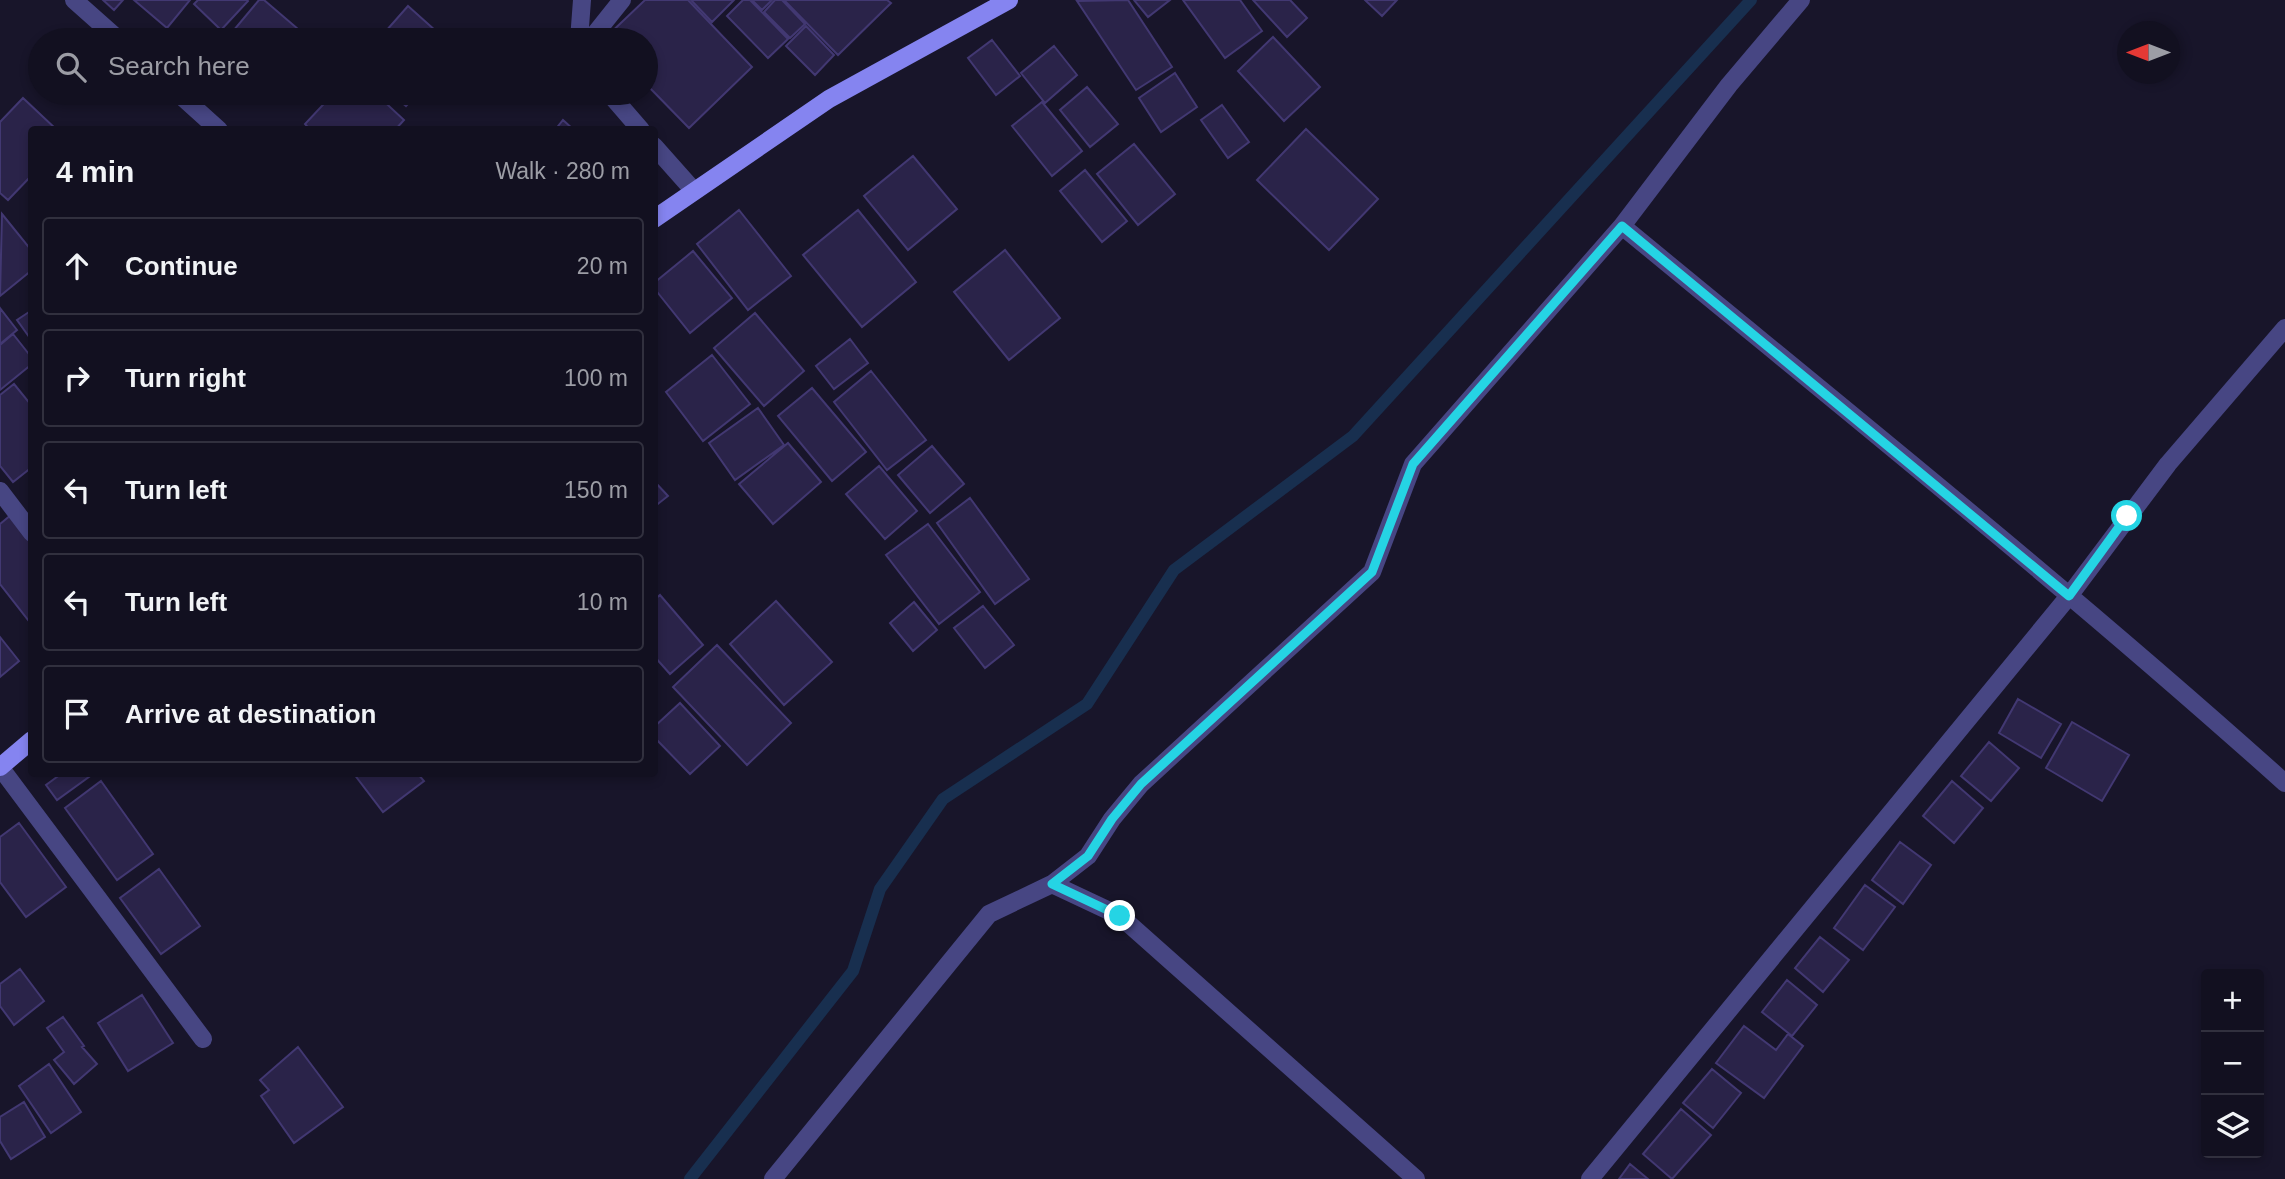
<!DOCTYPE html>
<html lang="en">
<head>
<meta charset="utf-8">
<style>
	:root { --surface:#121020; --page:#1f1e2d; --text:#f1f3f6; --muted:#9c9da5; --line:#31303e }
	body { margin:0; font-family:Helvetica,sans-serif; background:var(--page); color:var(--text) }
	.controls { position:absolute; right:21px; bottom:21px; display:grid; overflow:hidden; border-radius:7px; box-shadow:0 4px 10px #0003 }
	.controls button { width:63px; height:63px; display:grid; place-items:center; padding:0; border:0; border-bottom:2px solid var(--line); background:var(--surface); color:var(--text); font:35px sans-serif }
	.compass { position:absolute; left:2117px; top:21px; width:63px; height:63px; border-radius:50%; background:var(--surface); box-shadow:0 4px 10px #0003; rotate:270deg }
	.stop { position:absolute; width:21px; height:21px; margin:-16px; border:5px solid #25d4e4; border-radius:50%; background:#fff }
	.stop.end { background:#25d4e4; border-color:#fff; box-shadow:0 2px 7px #0008 }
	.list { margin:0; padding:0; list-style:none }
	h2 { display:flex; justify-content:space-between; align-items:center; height:91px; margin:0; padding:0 28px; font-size:30px }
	h2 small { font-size:23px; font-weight:400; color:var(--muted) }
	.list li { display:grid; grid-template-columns:46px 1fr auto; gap:21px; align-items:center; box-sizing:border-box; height:98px; margin:0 14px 14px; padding:0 14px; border:2px solid var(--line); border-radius:7px }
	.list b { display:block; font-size:26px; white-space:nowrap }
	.list em { font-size:23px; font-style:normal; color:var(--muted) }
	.icon { flex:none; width:38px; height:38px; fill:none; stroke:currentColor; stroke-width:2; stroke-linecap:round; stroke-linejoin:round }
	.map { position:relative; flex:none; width:2285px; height:1179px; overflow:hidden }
	.search { position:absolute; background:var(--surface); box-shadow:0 4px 10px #0003; left:28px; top:28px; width:630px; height:77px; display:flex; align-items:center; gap:18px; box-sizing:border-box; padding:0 24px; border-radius:38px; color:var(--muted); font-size:26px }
	.panel { position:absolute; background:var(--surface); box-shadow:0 4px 10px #0003; left:28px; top:126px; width:630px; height:651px; border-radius:7px }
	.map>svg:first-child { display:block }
</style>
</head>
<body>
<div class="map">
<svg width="2285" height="1179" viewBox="0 0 2285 1179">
	<rect width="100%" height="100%" fill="#18152a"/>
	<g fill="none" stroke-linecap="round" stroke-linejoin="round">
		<path stroke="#182f4f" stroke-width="12" d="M690,1179L853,971L880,889L943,799L1087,704L1174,570L1353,436L1751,0"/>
	</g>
	<path fill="#2a2349" stroke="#423872" stroke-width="2" d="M103,0H123L114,10Z
		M134,0H190L167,28Z
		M198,0H247L248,1L221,30L194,4Z
		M259,0H264L305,35L300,40H232L228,37Z
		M645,0H688L752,67L689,128L646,84V40H603Z
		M691,0H734L712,22Z
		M743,0H750L788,39L768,58L727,16Z
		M752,0H772L762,10Z
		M775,0H782L805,24L790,38L764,12Z
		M784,0H887L891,3L838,55Z
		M1128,0L1172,67L1136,90L1077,1Z
		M1134,0H1170L1148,17Z
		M1183,0H1240L1262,31L1225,58Z
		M1253,0H1290L1307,18L1287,37Z
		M1365,0H1397L1382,16Z
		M408,6L446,40H378Z
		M806,26L834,55L815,75L786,46Z
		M1273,37L1320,87L1284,121L1238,71Z
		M992,40L1020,76L996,95L968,58Z
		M1054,46L1077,75L1045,103L1021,73Z
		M1175,73L1197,107L1161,132L1139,98Z
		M1087,87L1118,124L1090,147L1060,110Z
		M334,93H375L404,120L395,130H310L305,124Z
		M391,93H418L406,106Z
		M23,98L57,130H32V175L8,200L0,193V122Z
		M1042,102L1082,151L1052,176L1012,126Z
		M1222,105L1249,142L1228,158L1201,120Z
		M563,120L574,130H555Z
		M1306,129L1378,199L1329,250L1257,180Z
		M1134,144L1175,194L1138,225L1097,174Z
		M913,156L957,209L908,250L864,196Z
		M1085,170L1127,221L1102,242L1060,191Z
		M739,210L791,276L748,310L697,244Z
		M858,210L916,282L862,327L803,255Z
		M2,214L32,251V270L0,296Z
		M1005,250L1060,318L1009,360L954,292Z
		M693,251L732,298L690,333L654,288V283Z
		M0,308L17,330L0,344Z
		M32,310V341L17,320Z
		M755,313L804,371L764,406L714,348Z
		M13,334L32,358V364L0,390V345Z
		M850,339L868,363L834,389L816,366Z
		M712,355L750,404L703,441L666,392Z
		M871,371L926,440L887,470L834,402Z
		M14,384L32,406V467L13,482L0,466V395Z
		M812,388L866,452L832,481L778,416Z
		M758,408L784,445L735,480L709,443Z
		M788,443L821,482L773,524L739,484Z
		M932,446L964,484L930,513L898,475Z
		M879,466L917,511L885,539L846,494Z
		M654,481L668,496L654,507Z
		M970,498L1029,579L995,604L937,523Z
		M11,515L32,541V625L0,584V524Z
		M928,524L980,592L939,624L886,555Z
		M660,595L703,645L670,674L654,656V600Z
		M776,601L832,662L784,705L730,644Z
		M914,602L937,630L913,651L890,623Z
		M983,606L1014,645L985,668L954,628Z
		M0,637L19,661L0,677Z
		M717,645L791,723L747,765L673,687Z
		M2018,699L2061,724L2041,758L1999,733Z
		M680,703L720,746L690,774L654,737V727Z
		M2072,722L2129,755L2102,801L2046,768Z
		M1989,742L2019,768L1991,801L1961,776Z
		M61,774H93L57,800L46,785Z
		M354,774H418L424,781L383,812Z
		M101,781L153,854L117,880L65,808Z
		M1952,781L1983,808L1954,843L1923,816Z
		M19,823L66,887L26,917L0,882V837Z
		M1900,842L1931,865L1903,904L1872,880Z
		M159,869L200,926L161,954L120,898Z
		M1865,885L1895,907L1863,950L1834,928Z
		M1820,937L1849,960L1823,992L1795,968Z
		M20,969L44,1001L14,1025L0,1006V984Z
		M1787,980L1817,1005L1792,1036L1762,1012Z
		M142,995L173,1043L128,1071L98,1023Z
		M63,1017L84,1046L82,1047L97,1064L74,1084L54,1060L64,1052L47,1028Z
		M1744,1026L1776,1050L1788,1034L1803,1046L1764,1098L1716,1063Z
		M298,1047L343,1107L294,1143L261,1096L269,1090L260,1080Z
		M49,1064L81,1112L51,1133L19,1086Z
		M1712,1069L1741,1093L1713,1128L1683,1103Z
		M24,1102L45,1137L11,1159L0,1141V1117Z
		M1681,1109L1711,1135L1672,1179L1643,1154Z
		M1630,1164L1648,1179H1619Z"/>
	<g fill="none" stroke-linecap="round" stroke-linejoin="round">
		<path stroke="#474683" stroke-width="18" d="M74,0L119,40
			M579,40L582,0
			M590,40L622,0
			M178,93L219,130
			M609,93L641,130
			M654,146L694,191
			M1622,226C1845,410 2070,590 2285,783
			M0,491L32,533
			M0,767L203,1039
			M1052,884L1120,916L1416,1179
			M773,1179L989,914L1052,884L1088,856L1112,819L1141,784L1372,572L1413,464L1622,226L1729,85L1801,0
			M1590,1179L2069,596L2168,464L2285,328"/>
		<path stroke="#8584f0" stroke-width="18" d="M654,219L829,99L1009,0
			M0,767L32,740"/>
	</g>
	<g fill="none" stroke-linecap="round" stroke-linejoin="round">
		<path stroke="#25d4e4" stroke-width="9" d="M1120,916L1052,884L1088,856L1112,819L1141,784L1372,572L1413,464L1622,226L2069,596L2127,516"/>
	</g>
</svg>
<div class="controls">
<button>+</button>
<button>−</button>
<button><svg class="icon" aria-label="layers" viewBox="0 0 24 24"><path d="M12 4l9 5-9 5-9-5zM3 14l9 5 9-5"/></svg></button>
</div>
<svg class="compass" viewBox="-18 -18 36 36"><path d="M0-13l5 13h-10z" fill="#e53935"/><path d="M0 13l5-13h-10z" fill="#9c9da5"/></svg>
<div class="stop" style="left:2127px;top:516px"></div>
<div class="stop end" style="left:1120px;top:916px"></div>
<div class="search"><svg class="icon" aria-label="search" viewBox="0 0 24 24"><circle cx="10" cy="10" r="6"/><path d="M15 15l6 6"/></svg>Search here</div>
<section class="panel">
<h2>4 min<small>Walk · 280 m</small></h2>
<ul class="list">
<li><svg class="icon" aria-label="ahead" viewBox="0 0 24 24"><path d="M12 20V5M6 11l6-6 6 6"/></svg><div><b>Continue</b></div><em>20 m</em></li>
<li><svg class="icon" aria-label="right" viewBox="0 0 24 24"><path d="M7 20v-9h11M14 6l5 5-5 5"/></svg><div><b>Turn right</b></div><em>100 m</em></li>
<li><svg class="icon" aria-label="left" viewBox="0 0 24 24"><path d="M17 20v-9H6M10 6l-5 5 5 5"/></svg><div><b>Turn left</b></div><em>150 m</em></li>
<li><svg class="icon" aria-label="left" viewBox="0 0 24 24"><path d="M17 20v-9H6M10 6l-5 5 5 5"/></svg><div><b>Turn left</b></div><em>10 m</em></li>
<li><svg class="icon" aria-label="arrive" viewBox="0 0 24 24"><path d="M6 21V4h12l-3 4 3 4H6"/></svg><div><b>Arrive at destination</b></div></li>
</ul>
</section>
</div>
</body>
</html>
